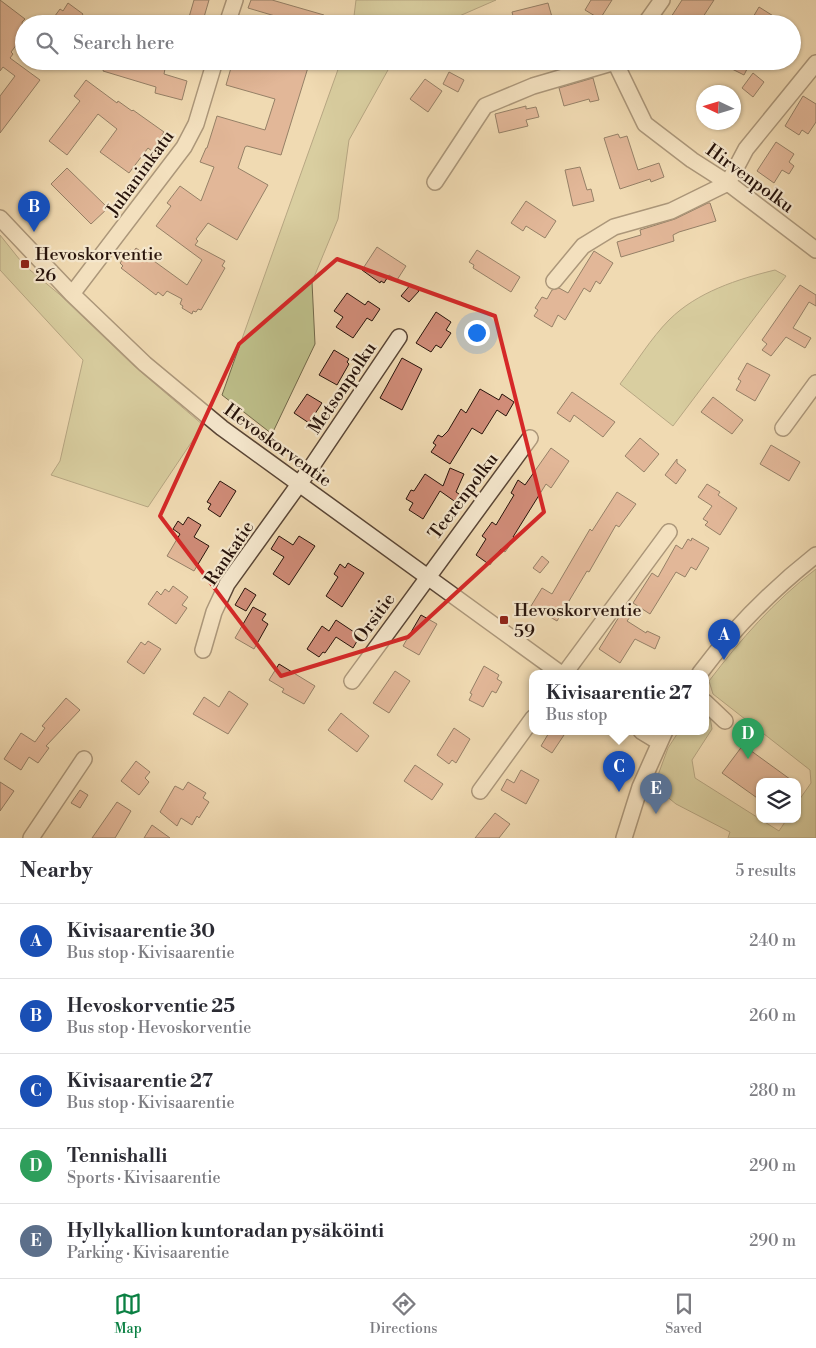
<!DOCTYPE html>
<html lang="en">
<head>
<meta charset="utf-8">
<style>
	:root { --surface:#fff; --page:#f7f7f7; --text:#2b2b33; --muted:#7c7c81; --line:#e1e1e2; --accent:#0b8043 }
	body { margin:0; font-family:"Libre Bodoni",serif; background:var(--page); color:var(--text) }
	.controls { position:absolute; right:15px; bottom:15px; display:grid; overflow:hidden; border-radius:10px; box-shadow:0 1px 4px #0004 }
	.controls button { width:45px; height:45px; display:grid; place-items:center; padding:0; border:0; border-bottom:1px solid var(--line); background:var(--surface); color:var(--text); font:25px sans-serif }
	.compass { position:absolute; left:696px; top:85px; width:45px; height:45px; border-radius:50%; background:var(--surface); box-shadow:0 1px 4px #0004; rotate:274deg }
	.you { position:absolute; left:476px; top:332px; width:18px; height:18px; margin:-12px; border:4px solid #fff; border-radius:50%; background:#1a73e8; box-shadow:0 0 0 8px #1a73e833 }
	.badge { display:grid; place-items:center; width:32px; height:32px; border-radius:50%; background:var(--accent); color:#fff; font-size:16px; font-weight:700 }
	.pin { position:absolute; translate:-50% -41px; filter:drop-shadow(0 1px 2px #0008) }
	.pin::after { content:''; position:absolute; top:26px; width:18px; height:15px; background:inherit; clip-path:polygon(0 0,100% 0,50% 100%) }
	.popup { position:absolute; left:529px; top:670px; width:180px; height:65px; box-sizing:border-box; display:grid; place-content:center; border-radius:10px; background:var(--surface); filter:drop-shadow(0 1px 4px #0005); font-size:16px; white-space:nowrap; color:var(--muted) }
	.popup b { font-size:19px; color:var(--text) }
	.popup::after { content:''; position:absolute; left:50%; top:100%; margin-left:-10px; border:10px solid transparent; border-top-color:var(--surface) }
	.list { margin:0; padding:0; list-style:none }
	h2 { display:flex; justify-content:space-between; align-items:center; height:65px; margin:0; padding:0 20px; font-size:21px }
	h2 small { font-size:16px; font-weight:400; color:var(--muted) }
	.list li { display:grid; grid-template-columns:32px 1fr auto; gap:15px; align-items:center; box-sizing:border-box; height:75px; padding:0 20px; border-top:1px solid var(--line) }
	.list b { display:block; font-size:19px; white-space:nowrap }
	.list p { margin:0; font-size:16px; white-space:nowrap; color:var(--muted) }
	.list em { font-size:16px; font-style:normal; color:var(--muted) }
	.icon { flex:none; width:28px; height:28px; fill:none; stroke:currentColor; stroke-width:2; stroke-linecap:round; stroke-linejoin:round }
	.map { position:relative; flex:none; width:816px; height:838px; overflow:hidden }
	.search { position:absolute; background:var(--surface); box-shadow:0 1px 4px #0004; left:15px; right:15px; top:15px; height:55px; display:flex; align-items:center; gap:12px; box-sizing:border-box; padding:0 18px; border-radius:28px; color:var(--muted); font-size:19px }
	.sheet { height:440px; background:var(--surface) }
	nav { display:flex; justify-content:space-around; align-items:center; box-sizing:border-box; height:70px; border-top:1px solid var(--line); background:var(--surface); font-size:14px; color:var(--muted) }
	nav a { display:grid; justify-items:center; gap:2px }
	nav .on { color:var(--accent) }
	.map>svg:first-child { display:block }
</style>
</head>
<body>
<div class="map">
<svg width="816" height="838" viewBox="0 0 816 838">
	<rect width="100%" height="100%" fill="#f0dab2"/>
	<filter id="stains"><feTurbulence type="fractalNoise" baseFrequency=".004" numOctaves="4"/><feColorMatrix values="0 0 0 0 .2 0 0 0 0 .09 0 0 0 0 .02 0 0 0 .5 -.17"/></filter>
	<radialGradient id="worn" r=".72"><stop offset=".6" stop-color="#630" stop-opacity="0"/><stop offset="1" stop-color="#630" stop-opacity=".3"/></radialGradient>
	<path fill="#bdbe89" stroke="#72684a" d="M356,0H496L441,24H353Z
		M341,61H393L349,140L338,219L312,282L315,344L272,434L222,395Z
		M0,235L24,265L59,294L134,366L203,425L148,507L51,475L60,461L83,360L0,270Z
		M775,270L786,276L673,426L620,384C636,363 651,338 669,320C697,292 738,279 775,270Z
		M816,569V838H728L730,832L676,804L654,786L668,748L679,731H705V714L710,717L712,729L692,760L695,778L779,831L787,819H797V803L811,783L810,770L713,694L709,681C741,639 774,601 816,569Z"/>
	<path fill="#d08c78" stroke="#27130b" d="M0,0L25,19L22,22L24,35L11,52L13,54L10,58L40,80L0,133V96L15,76L3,67L0,71Z
		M194,0H209L202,24H187Z
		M251,0H272L324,15L321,24H302L248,8Z
		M591,0H612L600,19L585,10Z
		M682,0H714L701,20L698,18L694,24H681L671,17Z
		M68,3L83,14L76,24H49L60,9L63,11Z
		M548,3L554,24H515L512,12Z
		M759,7L786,24H749Z
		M106,61H139L165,69L164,74L187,81L182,100L155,93L156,87L103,71Z
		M233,61H310L281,155L247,146L245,147L238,168L268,185L237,240L208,223L196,239L198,241L195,245L225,261L222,266L225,268L201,310L198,309L196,312L193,311L192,314L182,308L183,306L180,304L182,299L167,291L163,296L158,292L156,295L121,268L123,266L120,263L130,250L133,252L136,248L187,285L202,260L156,226L171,206L167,203L180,186L201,201L214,167L200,162L206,148H207L217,116L265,130L275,99L226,85Z
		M716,61H751L744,75Z
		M449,72L464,80L458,92L443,84Z
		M753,73L764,82L753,97L742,88Z
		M593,78L599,100L590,102L589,99L564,106L559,88Z
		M425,79L442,91L428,112L410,99Z
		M86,80L117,103L118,101L132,111L133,110L164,132L162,135L164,136L153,152L148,148L129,173L100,152L117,129L98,114L67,155L49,141L80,101L74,96Z
		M803,96L816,104V122L808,134L802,130L799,135L785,126Z
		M526,106V109L536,107L539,117L526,120L528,126L499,133L495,114Z
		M618,134L620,138L627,136L638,170L659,163L664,177L651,182L650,179L620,189L604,138Z
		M776,142L794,154L789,162L794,166L789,174L782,170L774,183L757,171Z
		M580,167L587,190L591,189L594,201L573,206L565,170Z
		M67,168L108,208L91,224L51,184Z
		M526,201L556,221L545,238L526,226L523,231L511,223Z
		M708,203H710L716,221L679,232L673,235L674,241L621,257L617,242L641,235L640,230L675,219Z
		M377,247L406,266L397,280L389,275L384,283L381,281L380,283L362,270Z
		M477,250L520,277L511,292L473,268L474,265L469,262Z
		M594,251L613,263L600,284L596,281L590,292L584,288L565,320L558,315L552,327L534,316L538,310L535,308L542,297L547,299L552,290L559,288L568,293Z
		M411,284L419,291L409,302L401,296Z
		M800,285L816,295V306L809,302L793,328L811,338L805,348L786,337L771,356L762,350L767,344L762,340Z
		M347,293L365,305L368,301L380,309L372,321L367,318L353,338L336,327L343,317L334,311Z
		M436,312L451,322L446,330L451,333L441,348L436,345L431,352L416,343Z
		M334,350L349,359L347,362L349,364L337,385L319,375Z
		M402,358L422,369L402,410L380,398Z
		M747,363L770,375L755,401L736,390L741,381L738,379Z
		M480,389L499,400L502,394L514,402L506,416L497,410L482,434L472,428L450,464L431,452L436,445L433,443L438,435L442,437L448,431L461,409L466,413Z
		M572,392L615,422L603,437L574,415L570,422L557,413Z
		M307,394L322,403L309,423L294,413Z
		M713,397L743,420L732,434L701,412Z
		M640,438L659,454L644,472L625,456Z
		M771,445L800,462L789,481L760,464Z
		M551,448L569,461L551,488L546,484L513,537L515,538L505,552L501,549L490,565L476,555L486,539L482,536L492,522L496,525L514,495L511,493L518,480L525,485Z
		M677,459V463L686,470L676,484L665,475Z
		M450,468L464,474L456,492L462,496L457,503L440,491L423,519L409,510L413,503L406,499L411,490L414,491L425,474L443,486Z
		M220,481L236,491L220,517L208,509L211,504L207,502Z
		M707,484L720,492L718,495L737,508L720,535L705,525L708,522L703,519L712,506L698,497Z
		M617,492L636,504L619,527L616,525L589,572L587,571L557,621L531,606L542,588L552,594L590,529L592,531Z
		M188,517L201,525L194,537L209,546L194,571L167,556L180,534L173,529L178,521L183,525Z
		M279,536L293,545L299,536L315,546L289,585L273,574L284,557L271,549Z
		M692,538L709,548L696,570L691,567L685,577L676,572L650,614L633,603L652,573L658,577L676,545L682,549L688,539L691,541Z
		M542,556L549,562L540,573L533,568Z
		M348,563L364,573L342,607L326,596L338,577L334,574L340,564L345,568Z
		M173,586L188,597L182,605L187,608L176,624L148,604L157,591L161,595L165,589L169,592Z
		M245,588L256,595L246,611L235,605Z
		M253,607L266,614L262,620L268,624L254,649L235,638Z
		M622,612L630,617L627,621L646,633L647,631L660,637L655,649L635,639L620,663L599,649Z
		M421,615L437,624L419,655L403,646Z
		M336,620L360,636L353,648L336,637L325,653L323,652L319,657L307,649L322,626L329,631Z
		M148,641L161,649L144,674L127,662L141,642L145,645Z
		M279,664L315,686L304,704L282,692L284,689L269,680Z
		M484,666L499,675L497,679L502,682L496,693L492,691L483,707L469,700L472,694L470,693Z
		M395,671L410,681L389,713L373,703Z
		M229,691L248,704L228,734L193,714L204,697L219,707Z
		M66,698L80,710L46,746L49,748L38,763L29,757L21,770L4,759L21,733L35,742L45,728L42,726Z
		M341,713L369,736L357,752L328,730Z
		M454,728L470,739L456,763L452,760L449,764L437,755Z
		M550,731H557L564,735L552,753L541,746Z
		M743,745L794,782H760V800L722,773Z
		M136,761L150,772L145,778L149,782L139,795L121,781Z
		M415,765L443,784L432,800L404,781Z
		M521,770L539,780L526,804L501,790L507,779L514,783Z
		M0,782L14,791L0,811Z
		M188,782L206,793L203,798L209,802L199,818L197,816L192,825L181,818L177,826L160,812L175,786L183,790Z
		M80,790L88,795L80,808L71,803Z
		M117,802L131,811L115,838H92Z
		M495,813L510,824L499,838H475Z
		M152,825L170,838H144Z"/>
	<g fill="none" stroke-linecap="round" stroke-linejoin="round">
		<defs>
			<path id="minor" d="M227,24L235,0
				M645,24L662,0
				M615,62L645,124L692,160L728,183L816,250
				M435,182L485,106L533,86L615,62
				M0,218L72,294L145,364L222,428L560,673
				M554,281L583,246L614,227L671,211L728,183L746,149L816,63
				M72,294L184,147L196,124L215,61
				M783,428L816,383
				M203,650L214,612L227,584L310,469L399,337
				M565,673L669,532
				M700,673C733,629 773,589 816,555
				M352,681L530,438
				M705,702L725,721
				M641,731L659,742
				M480,791L533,718
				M31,838L84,759
				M624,838L640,787L665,731"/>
		</defs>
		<use href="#minor" stroke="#594535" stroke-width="18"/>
		<use href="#minor" stroke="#f5e7cd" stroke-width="15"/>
	</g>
	<path d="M0 0H816V838H0ZM337,259L495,316L544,512L408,637L281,676L160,516L239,344Z" fill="#f0dab2" fill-opacity=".55" fill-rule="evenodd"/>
	<path fill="none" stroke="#d62828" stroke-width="4" stroke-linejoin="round" d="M337,259L495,316L544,512L408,637L281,676L160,516L239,344Z"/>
	<g fill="#8f2418" stroke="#f5e7cd" stroke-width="2">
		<rect x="20" y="259" width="10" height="10" rx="2.5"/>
		<rect x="499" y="615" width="10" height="10" rx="2.5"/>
	</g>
	<g text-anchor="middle" stroke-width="4.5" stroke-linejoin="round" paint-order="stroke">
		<g font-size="18" fill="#27130b" stroke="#f5e7cd">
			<text transform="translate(140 173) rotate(-54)" y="6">Juhaninkatu</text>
			<text transform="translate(750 178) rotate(36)" y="6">Hirvenpolku</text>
			<text transform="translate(342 388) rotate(-56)" y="6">Metsonpolku</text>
			<text transform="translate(278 445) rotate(36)" y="6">Hevoskorventie</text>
			<text transform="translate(463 496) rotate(-53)" y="6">Teerenpolku</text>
			<text transform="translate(229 553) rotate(-56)" y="6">Rankatie</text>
			<text transform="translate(374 618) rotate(-54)" y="6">Orsitie</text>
		</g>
		<g font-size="18" fill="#27130b" stroke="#f5e7cd" text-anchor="start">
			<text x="35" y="260">Hevoskorventie<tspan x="35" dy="21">26</tspan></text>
			<text x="514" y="616">Hevoskorventie<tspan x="514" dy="21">59</tspan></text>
		</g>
	</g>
	<rect width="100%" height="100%" filter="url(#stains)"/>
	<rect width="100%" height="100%" fill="url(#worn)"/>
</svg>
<div class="controls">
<button><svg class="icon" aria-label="layers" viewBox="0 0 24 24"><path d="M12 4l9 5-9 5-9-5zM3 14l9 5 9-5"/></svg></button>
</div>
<svg class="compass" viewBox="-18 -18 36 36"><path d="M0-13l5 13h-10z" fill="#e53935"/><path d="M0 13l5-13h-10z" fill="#7c7c81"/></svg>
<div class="you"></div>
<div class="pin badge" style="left:724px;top:660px;background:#1a4fb4">A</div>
<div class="pin badge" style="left:34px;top:232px;background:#1a4fb4">B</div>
<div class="pin badge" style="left:619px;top:792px;background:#1a4fb4">C</div>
<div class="popup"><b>Kivisaarentie 27</b>Bus stop</div>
<div class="pin badge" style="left:748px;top:759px;background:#2e9e5b">D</div>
<div class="pin badge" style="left:656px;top:814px;background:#5c6f8a">E</div>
<div class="search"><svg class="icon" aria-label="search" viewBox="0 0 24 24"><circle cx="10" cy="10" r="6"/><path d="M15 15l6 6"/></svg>Search here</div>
</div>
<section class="sheet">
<h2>Nearby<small>5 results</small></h2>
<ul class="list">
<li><span class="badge" style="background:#1a4fb4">A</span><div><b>Kivisaarentie 30</b><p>Bus stop · Kivisaarentie</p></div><em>240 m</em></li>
<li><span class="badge" style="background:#1a4fb4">B</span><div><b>Hevoskorventie 25</b><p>Bus stop · Hevoskorventie</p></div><em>260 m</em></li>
<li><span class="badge" style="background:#1a4fb4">C</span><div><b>Kivisaarentie 27</b><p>Bus stop · Kivisaarentie</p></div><em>280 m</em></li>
<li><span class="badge" style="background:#2e9e5b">D</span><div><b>Tennishalli</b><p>Sports · Kivisaarentie</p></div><em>290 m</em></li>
<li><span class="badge" style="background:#5c6f8a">E</span><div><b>Hyllykallion kuntoradan pysäköinti</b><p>Parking · Kivisaarentie</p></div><em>290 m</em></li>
</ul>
</section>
<nav>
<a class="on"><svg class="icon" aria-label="map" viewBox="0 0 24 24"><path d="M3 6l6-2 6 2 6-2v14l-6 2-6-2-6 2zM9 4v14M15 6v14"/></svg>Map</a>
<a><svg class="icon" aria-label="directions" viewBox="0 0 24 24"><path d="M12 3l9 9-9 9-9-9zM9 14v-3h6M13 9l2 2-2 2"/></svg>Directions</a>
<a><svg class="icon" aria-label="saved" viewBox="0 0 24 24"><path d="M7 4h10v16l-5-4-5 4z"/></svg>Saved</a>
</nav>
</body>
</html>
